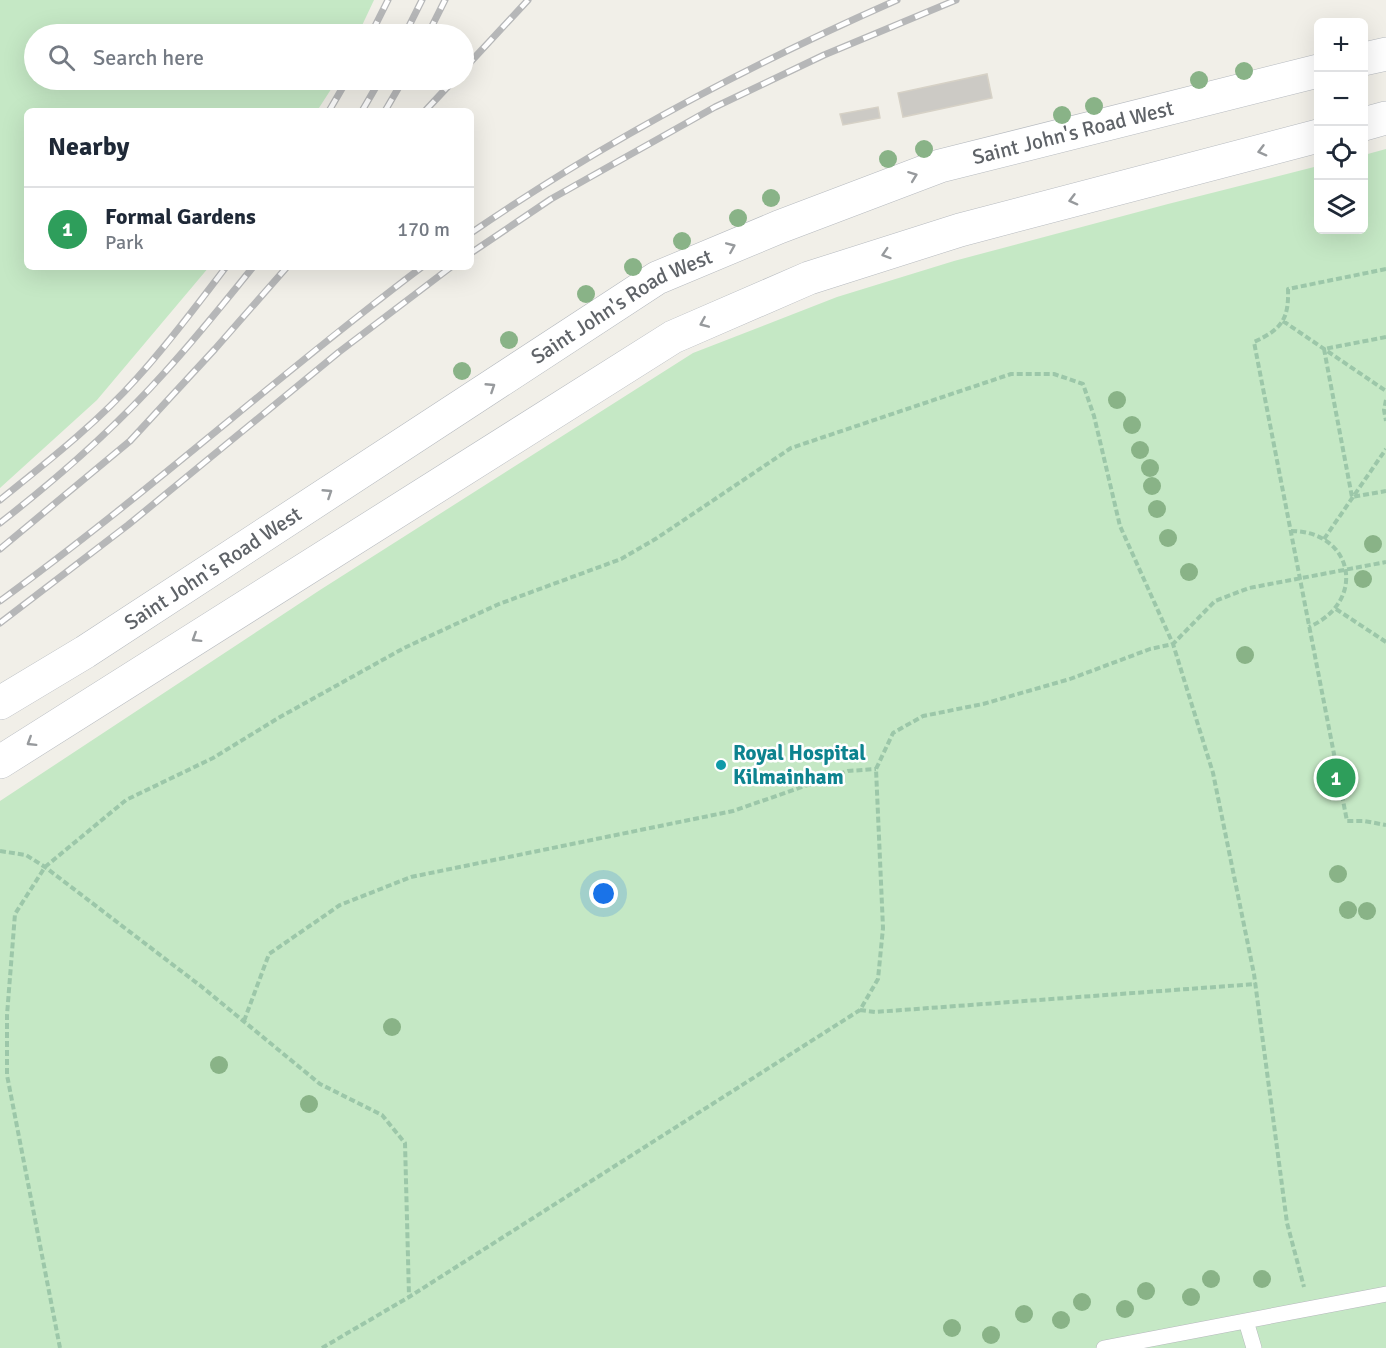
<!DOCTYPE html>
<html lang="en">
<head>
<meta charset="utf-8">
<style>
	:root { --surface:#fff; --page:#f6f6f7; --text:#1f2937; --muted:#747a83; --line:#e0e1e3; --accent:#7c3aed }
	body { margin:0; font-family:Signika,sans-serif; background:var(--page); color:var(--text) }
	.controls { position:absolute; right:18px; top:18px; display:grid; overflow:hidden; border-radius:9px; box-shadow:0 6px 24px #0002 }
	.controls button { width:54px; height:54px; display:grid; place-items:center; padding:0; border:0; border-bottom:2px solid var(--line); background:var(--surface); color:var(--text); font:30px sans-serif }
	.you { position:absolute; left:604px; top:894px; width:21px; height:21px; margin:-15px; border:4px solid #fff; border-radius:50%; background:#1a73e8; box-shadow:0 0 0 9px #1a73e833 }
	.badge { display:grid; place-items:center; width:39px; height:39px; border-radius:50%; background:var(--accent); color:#fff; font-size:20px; font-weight:700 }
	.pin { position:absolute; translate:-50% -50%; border:3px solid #fff; box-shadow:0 2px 6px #0006 }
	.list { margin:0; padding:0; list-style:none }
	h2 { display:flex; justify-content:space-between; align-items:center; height:78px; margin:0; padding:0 24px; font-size:26px }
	h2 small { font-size:20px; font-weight:400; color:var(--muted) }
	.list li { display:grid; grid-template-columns:39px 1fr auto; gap:18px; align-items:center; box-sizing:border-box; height:84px; padding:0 24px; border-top:2px solid var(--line) }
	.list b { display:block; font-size:22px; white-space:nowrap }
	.list p { margin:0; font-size:20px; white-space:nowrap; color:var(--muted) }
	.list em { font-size:20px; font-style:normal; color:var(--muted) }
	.icon { flex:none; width:33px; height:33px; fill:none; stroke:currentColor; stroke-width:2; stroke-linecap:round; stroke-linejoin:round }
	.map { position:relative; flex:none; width:1386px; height:1348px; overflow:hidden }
	.search { position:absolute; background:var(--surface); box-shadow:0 6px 24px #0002; left:24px; top:24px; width:450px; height:66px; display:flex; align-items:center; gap:15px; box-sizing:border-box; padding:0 21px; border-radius:33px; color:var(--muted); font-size:22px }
	.panel { position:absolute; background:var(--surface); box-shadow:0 6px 24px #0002; left:24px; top:108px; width:450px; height:162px; border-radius:9px }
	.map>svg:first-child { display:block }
</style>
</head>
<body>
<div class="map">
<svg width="1386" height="1348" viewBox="0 0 1386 1348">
	<rect width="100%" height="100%" fill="#f1efe8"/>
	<path fill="#c5e8c5" d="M0,0H374L358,34H34V80H337L317,111H27V267H209L97,400L0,488Z
		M1386,149V1348H0V801L320,590L693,353L837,297L954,261L1168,204L1318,166V230H1364V155Z"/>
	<path fill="#cccac5" stroke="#d6d1c6" stroke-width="1.5" d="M987,74L992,98L903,117L898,93Z
		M878,107L880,118L843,125L840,114Z"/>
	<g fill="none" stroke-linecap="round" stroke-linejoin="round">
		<defs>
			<path id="service" d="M1246,1321L1254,1348
				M1104,1348L1386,1294"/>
			<g id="secondary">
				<path d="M1364,59L1386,54"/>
				<path d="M1364,124L1386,118"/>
				<path id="s1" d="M0,703L85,652L657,278L779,227L940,166L1318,71"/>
				<path d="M0,762L673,337L809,278L960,230L1318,136"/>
			</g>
		</defs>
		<use href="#service" stroke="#b5b8bc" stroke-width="16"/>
		<use href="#secondary" stroke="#b6babf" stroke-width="34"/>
		<path stroke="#9cc7a9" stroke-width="4" stroke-dasharray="6 3" stroke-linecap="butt" d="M1386,269L1288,289C1289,319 1282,329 1254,342L1347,821H1364L1386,825
			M1283,321L1386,391
			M1386,337L1324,349L1352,497L1386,491
			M1386,400L1384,410L1386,421
			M1291,531C1353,531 1368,601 1309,627
			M1324,539L1386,449
			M1336,609L1386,642
			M0,851L26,855L45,867L202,987L320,1084L382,1115L405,1143L409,1296
			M860,1010L875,1012L1256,984
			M244,1021L269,954L340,905L411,877L733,811L848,771L876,769
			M60,1348L7,1075V1015L15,914L45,867L126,800L213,758L280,717L404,648L499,604L621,559L657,538L791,448L1011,374H1054L1083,384L1094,416L1120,526L1173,644L1213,773L1254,974L1287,1223L1304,1287
			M322,1348L409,1297L860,1010L878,979L883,928L876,769L893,733L923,716L983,704L1070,679L1150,649L1173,644L1215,601L1249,588L1386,562"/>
		<use href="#service" stroke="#fff" stroke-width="15"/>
		<use href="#secondary" stroke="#fff" stroke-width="33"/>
		<defs>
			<path id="rail" d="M371,34L388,0
				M405,34L422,0
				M428,34L445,0
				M464,69L528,0
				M329,111L347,80
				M362,111L380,80
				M385,111L403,80
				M425,111L454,80
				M471,233C605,141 749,65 897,0
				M471,253L551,199L715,107L824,55L956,0
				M0,500C47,462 96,424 137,378C169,343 197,305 226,267
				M0,523C59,477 115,428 165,372C196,338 224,303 253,267
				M0,549L130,441L215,349L287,267
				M0,601C145,496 278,375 422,267
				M0,623L128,525L339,352L451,267"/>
		</defs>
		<use href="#rail" stroke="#b6b7b8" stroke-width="7"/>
		<use href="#rail" stroke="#fff" stroke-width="4.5" stroke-dasharray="14" stroke-linecap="butt"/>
	</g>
	<g fill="#89b387">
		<circle cx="1244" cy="71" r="9"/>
		<circle cx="1199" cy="80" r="9"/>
		<circle cx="1094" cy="106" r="9"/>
		<circle cx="1062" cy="115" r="9"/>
		<circle cx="924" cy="149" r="9"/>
		<circle cx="888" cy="159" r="9"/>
		<circle cx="771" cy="198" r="9"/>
		<circle cx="738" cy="218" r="9"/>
		<circle cx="682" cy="241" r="9"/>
		<circle cx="633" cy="267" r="9"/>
		<circle cx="586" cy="294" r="9"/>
		<circle cx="509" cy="340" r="9"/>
		<circle cx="462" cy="371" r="9"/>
		<circle cx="1117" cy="400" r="9"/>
		<circle cx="1132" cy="425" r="9"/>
		<circle cx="1140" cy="450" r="9"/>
		<circle cx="1150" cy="468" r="9"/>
		<circle cx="1152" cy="486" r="9"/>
		<circle cx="1157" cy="509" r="9"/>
		<circle cx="1168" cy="538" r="9"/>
		<circle cx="1373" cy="544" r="9"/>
		<circle cx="1189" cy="572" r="9"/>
		<circle cx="1363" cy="579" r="9"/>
		<circle cx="1245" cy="655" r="9"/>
		<circle cx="1338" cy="874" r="9"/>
		<circle cx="1348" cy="910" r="9"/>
		<circle cx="1367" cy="911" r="9"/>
		<circle cx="392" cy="1027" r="9"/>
		<circle cx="219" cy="1065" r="9"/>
		<circle cx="309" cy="1104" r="9"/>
		<circle cx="1211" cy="1279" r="9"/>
		<circle cx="1262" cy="1279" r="9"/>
		<circle cx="1146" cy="1291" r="9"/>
		<circle cx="1191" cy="1297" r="9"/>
		<circle cx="1082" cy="1302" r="9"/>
		<circle cx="1125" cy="1309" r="9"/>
		<circle cx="1024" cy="1314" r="9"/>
		<circle cx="1061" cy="1320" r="9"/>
		<circle cx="952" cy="1328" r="9"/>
		<circle cx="991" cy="1335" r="9"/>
	</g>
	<defs><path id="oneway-chevron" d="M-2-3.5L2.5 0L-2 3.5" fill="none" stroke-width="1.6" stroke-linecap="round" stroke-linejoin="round" transform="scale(1.5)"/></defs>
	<g stroke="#979a9d">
		<use href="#oneway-chevron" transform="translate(1262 151) rotate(165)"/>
		<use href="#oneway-chevron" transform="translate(913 176) rotate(-21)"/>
		<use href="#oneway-chevron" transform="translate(1073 200) rotate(165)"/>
		<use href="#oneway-chevron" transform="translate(731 247) rotate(-23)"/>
		<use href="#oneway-chevron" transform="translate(886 254) rotate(162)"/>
		<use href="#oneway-chevron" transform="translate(704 323) rotate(157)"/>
		<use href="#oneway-chevron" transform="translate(491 387) rotate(-33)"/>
		<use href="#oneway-chevron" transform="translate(328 493) rotate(-33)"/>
		<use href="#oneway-chevron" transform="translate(196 638) rotate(148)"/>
		<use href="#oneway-chevron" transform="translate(31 742) rotate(148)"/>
	</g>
	<circle fill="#0f9aa8" stroke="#fff" stroke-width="2" cx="721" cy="765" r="6"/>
	<g text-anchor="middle" stroke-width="5" stroke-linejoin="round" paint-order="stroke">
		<g font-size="21" fill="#5f6368" stroke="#fff">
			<text dy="7" stroke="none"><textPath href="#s1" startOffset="1224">Saint John's Road West</textPath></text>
			<text dy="7" stroke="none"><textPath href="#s1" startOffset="738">Saint John's Road West</textPath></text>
			<text dy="7" stroke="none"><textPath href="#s1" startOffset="252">Saint John's Road West</textPath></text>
		</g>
		<g font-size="21" font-weight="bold" fill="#0d838f" stroke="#fff" text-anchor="start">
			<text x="733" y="760">Royal Hospital<tspan x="733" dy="24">Kilmainham</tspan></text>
		</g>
	</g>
</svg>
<div class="controls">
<button>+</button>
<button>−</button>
<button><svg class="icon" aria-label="locate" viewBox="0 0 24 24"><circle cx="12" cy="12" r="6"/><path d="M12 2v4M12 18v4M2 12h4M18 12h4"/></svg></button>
<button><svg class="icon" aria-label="layers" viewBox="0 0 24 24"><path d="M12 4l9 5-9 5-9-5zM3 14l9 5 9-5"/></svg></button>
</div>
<div class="you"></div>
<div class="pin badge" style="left:1336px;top:778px;background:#2e9e5b">1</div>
<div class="search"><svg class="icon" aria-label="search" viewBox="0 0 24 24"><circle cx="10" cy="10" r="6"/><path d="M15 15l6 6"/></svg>Search here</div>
<section class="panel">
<h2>Nearby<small></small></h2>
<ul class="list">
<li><span class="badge" style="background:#2e9e5b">1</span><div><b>Formal Gardens</b><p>Park</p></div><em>170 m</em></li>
</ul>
</section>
</div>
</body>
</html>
